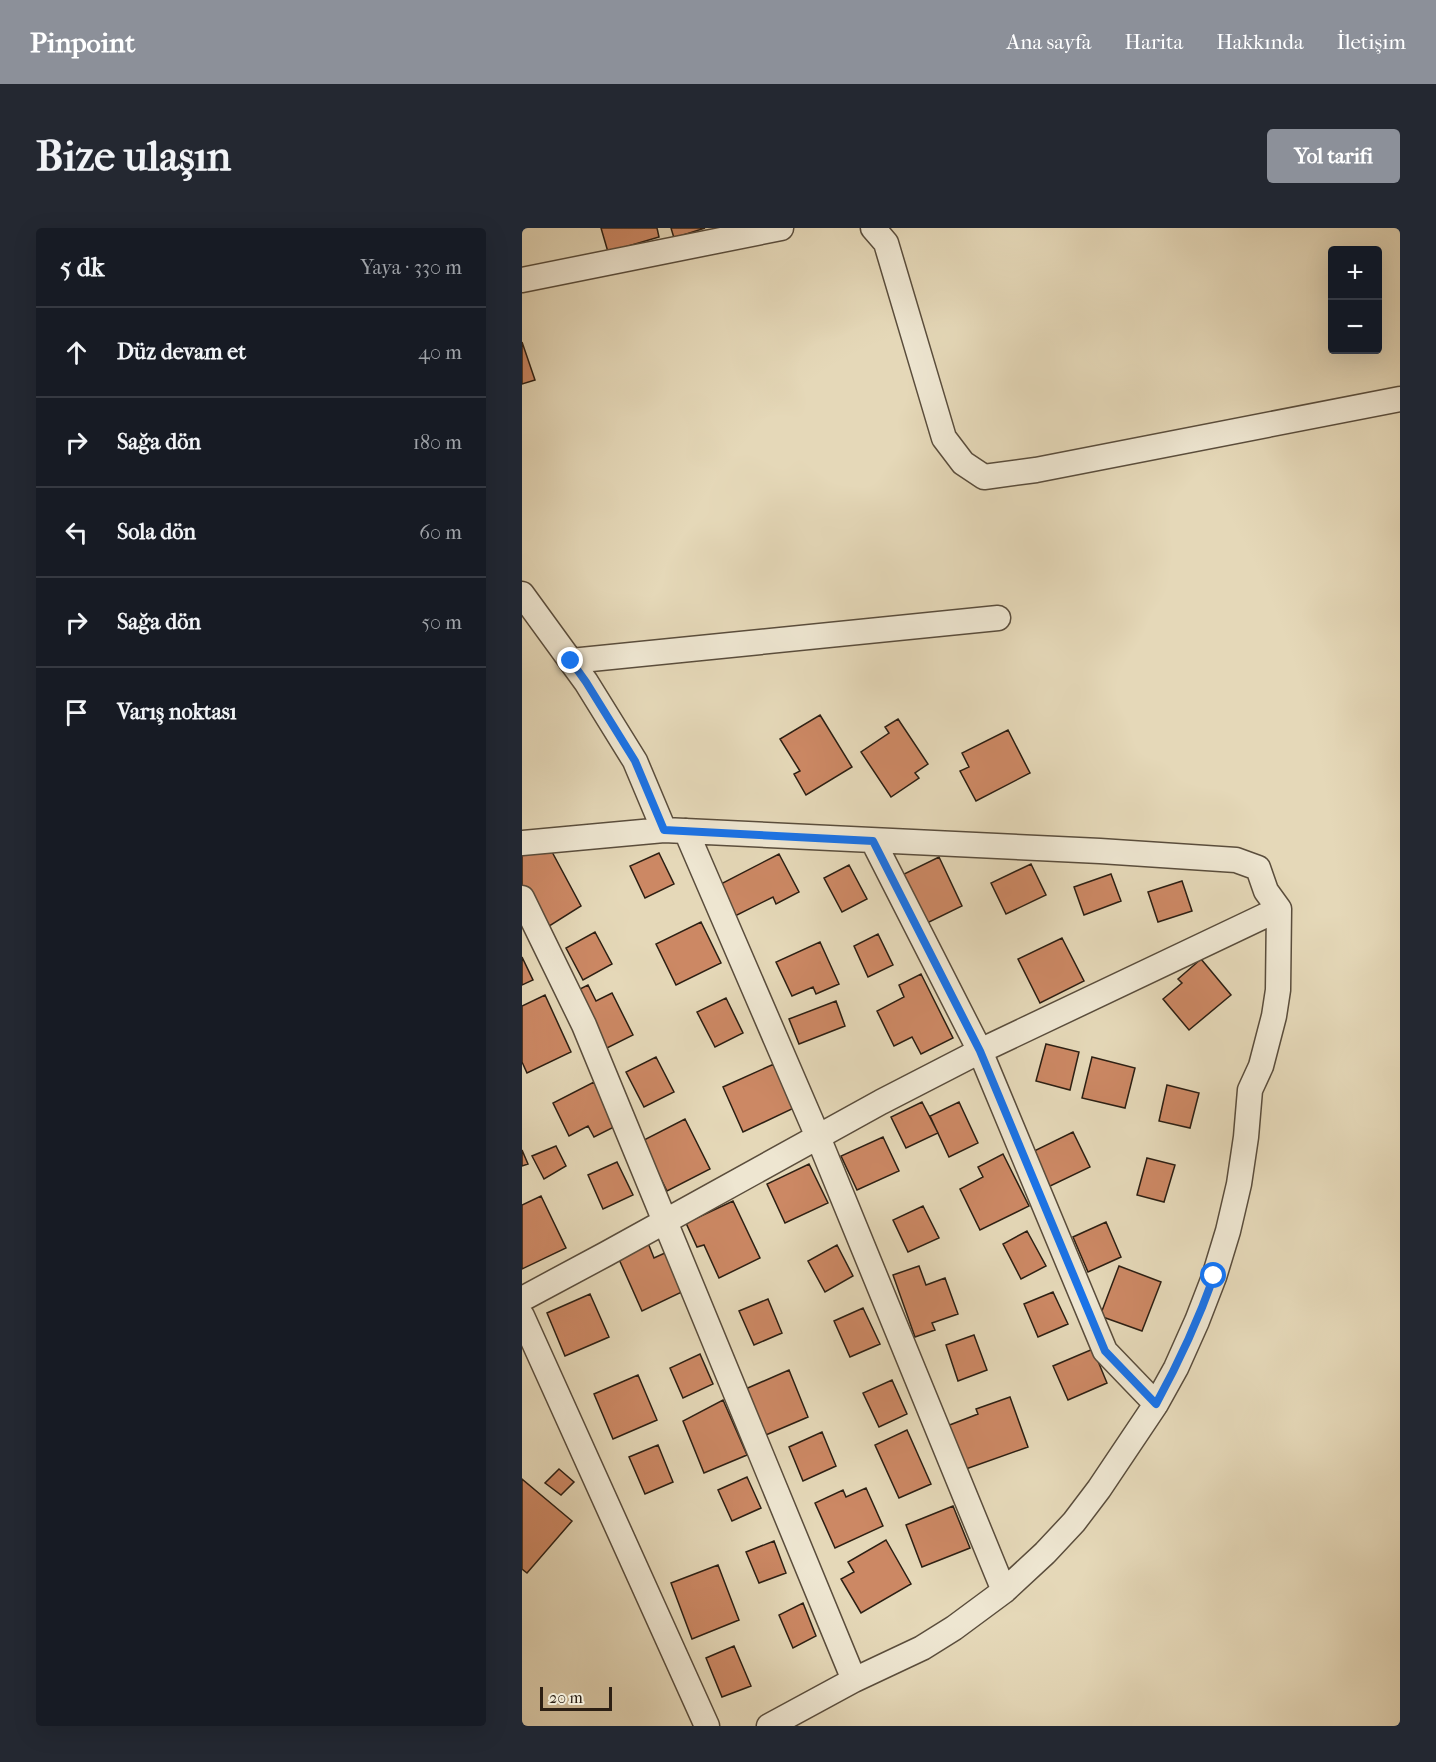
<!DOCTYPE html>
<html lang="tr">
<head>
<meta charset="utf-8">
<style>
	:root { --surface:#171b24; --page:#242831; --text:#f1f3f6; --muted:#9ea1a6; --line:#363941; --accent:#8c9099 }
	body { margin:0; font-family:"IM FELL French Canon",serif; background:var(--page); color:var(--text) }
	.controls { position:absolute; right:18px; top:18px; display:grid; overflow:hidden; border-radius:6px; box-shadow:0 6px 24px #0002 }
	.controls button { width:54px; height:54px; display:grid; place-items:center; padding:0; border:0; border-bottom:2px solid var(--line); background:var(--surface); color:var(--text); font:30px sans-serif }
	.scale { position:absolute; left:18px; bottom:15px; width:72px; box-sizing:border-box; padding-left:6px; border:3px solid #2c1f13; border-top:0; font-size:16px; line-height:21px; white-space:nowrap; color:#2c1f13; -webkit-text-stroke:4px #eee6d1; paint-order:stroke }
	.stop { position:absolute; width:18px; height:18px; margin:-14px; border:4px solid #1a73e8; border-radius:50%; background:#fff }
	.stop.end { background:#1a73e8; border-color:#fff; box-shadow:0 2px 6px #0008 }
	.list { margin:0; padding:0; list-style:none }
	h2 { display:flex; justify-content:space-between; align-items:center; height:78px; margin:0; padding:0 24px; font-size:26px }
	h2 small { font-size:20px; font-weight:400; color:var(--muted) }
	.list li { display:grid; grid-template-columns:39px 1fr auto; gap:18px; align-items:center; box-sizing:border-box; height:90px; padding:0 24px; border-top:2px solid var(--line) }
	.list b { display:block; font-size:22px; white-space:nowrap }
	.list em { font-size:20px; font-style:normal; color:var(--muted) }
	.icon { flex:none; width:33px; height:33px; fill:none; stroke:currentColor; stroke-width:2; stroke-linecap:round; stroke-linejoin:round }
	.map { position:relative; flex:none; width:878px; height:1498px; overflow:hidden; border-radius:6px }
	header { display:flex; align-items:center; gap:36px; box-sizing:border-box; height:84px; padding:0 30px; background:var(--accent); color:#fff }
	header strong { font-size:28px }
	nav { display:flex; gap:33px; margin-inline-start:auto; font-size:21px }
	.intro { display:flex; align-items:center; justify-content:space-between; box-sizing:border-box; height:144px; padding:0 36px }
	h1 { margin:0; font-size:42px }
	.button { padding:15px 27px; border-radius:6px; background:var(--accent); color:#fff; font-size:21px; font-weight:700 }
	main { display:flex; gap:36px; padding:0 36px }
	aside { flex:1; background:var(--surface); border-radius:6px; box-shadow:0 6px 24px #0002 }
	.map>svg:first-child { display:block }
</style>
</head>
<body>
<header>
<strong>Pinpoint</strong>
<nav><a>Ana sayfa</a><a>Harita</a><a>Hakkında</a><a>İletişim</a></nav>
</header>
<div class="intro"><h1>Bize ulaşın</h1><a class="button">Yol tarifi</a></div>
<main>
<aside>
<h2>5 dk<small>Yaya · 330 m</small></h2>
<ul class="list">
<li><svg class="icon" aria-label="ahead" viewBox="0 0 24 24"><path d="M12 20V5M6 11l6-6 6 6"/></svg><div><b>Düz devam et</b></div><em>40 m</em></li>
<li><svg class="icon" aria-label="right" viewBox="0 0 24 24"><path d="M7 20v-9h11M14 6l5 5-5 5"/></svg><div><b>Sağa dön</b></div><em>180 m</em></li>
<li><svg class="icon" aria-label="left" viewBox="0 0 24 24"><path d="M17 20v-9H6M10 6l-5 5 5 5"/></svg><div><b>Sola dön</b></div><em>60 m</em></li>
<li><svg class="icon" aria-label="right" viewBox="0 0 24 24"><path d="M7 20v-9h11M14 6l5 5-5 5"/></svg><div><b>Sağa dön</b></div><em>50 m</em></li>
<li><svg class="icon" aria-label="arrive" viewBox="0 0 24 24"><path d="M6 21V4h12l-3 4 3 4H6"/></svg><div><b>Varış noktası</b></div></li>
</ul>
</aside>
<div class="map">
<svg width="878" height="1498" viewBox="0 0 878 1498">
	<rect width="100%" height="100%" fill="#e5d8b8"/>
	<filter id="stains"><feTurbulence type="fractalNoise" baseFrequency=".00333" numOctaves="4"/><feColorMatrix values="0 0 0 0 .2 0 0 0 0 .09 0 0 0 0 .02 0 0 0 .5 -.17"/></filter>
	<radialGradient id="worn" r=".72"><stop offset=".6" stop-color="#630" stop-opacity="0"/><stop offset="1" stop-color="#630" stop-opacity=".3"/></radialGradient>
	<path fill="#cc8864" stroke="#2c1f13" stroke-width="1.5" d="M79,0H135L137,9L86,24Z
		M149,0H183L152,10Z
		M0,114L13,152L0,156Z
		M298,487L330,539L284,567L272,546L278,543L258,511Z
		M376,491L406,536L393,545L397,550L369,569L339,524L367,505L363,499Z
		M486,502L508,545L454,573L438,543L447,539L440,525Z
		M29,622L59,678L21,702L0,657V627Z
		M137,625L152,656L123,670L108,638Z
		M257,626L277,664L254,676L251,669L209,690L193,659Z
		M417,629L440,678L401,697L378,648Z
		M509,636L524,667L484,686L469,655Z
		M327,637L345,671L320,684L302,650Z
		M589,646L599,673L562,687L552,659Z
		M660,653L670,683L636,694L626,664Z
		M179,694L199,735L154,757L134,716Z
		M73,704L90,736L61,752L44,720Z
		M356,706L371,737L346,749L332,718Z
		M540,710L562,753L518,775L496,731Z
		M298,714L317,756L294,766L291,759L270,768L254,734Z
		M0,729L11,752L0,757Z
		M679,731L709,767L667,802L641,771L660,755L656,751Z
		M399,746L431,810L399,826L390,809L372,818L355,783L382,769L377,757Z
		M66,757L74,773L90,765L111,807L79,823L50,765Z
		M23,767L49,824L5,845L0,834V778Z
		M204,770L221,805L193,819L175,784Z
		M314,773L323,798L277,816L267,791Z
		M524,816L557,824L548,862L514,853Z
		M134,829L152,864L122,879L104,844Z
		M570,829L613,840L603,880L560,870Z
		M252,836L272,880L221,904L201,859Z
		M72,854L94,898L72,909L66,898L47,908L31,875Z
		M645,857L677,865L668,900L637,893Z
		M400,874L416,905L384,920L369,889Z
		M437,874L456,915L427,929L408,888Z
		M163,891L188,941L145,963L120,913Z
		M551,904L568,939L524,960L508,925Z
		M361,909L377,943L335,962L319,928Z
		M34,918L44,938L22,951L10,928Z
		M0,922L6,936L0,938Z
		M481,926L507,978L458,1002L438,961L461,949L456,939Z
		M625,930L653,937L642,974L615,967Z
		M95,934L111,967L81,981L66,947Z
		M287,936L306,975L263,995L245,956Z
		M19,968L44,1020L0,1041V977Z
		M211,973L238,1030L197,1050L182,1017L175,1019L164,995Z
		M401,978L417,1010L386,1024L371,992Z
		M584,994L599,1029L566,1044L551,1009Z
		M505,1003L524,1038L499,1051L481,1016Z
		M126,1015L132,1030L145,1024L162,1063L120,1083L96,1029Z
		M315,1017L331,1048L303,1064L286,1033Z
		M397,1038L404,1057L423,1050L436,1086L410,1095L413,1102L393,1109L371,1047Z
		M597,1038L639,1054L620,1103L578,1088Z
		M531,1064L546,1096L516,1109L502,1076Z
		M68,1066L87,1109L43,1128L25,1085Z
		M246,1071L260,1105L232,1117L217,1083Z
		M341,1080L358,1116L328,1129L312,1093Z
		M452,1107L465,1142L436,1153L424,1117Z
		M571,1121L585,1155L546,1172L531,1138Z
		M178,1126L191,1156L161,1170L148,1140Z
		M267,1142L286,1189L239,1209L219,1163Z
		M116,1147L135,1192L91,1211L72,1166Z
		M370,1152L385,1186L357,1199L341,1165Z
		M488,1169L506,1219L441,1242L425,1198L456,1186L454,1181Z
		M201,1172L225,1227L182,1245L161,1193Z
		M385,1202L409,1256L377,1270L353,1217Z
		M300,1204L314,1238L281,1253L267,1219Z
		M136,1217L151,1254L123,1266L107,1229Z
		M37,1241L52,1254L39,1267L23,1255Z
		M225,1249L239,1280L210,1293L196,1262Z
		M0,1251L50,1293L5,1345L0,1341Z
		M344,1260L361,1298L313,1320L293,1275L321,1262L324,1269Z
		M431,1278L448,1320L400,1339L384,1297Z
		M364,1312L389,1356L339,1385L319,1351L332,1344L326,1334Z
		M252,1313L264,1345L237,1355L224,1324Z
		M196,1337L217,1392L170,1411L149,1355Z
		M281,1375L294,1408L271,1420L257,1387Z
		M212,1418L229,1458L200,1469L184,1430Z"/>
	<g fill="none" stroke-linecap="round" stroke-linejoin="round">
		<defs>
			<path id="minor" d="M351,0L364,15L422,210L441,235L462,249L514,242L878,171
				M0,52L259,0
				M0,366L64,454L113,533L142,602
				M49,433L476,390
				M164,603L296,909L482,1363
				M351,613L458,823L583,1123L634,1176
				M0,615L142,602L578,623L714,632L736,640L744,663L757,681L756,762L752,788L739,838L728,862L724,909L717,956L706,1003L692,1049L675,1093L654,1140L634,1176L577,1261L552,1294L523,1325L482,1363L432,1400L400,1420L332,1452L247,1498
				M0,670L62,797L332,1452
				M0,1071L84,1026L359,874L458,823L757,681
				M0,1088L185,1498"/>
		</defs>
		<use href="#minor" stroke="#5a4d3c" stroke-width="27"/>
		<use href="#minor" stroke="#eee6d1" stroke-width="24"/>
	</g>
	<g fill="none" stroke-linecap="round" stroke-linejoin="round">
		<path stroke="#1a73e8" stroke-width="8" d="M49,433L64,454L113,533L142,602L351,613L458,823L583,1123L634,1176C657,1134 676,1093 692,1048"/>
	</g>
	<rect width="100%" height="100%" filter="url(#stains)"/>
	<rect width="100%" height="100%" fill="url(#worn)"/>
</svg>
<div class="controls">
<button>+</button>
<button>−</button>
</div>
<div class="scale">20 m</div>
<div class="stop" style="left:692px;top:1048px"></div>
<div class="stop end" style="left:49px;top:433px"></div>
</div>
</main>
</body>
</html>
